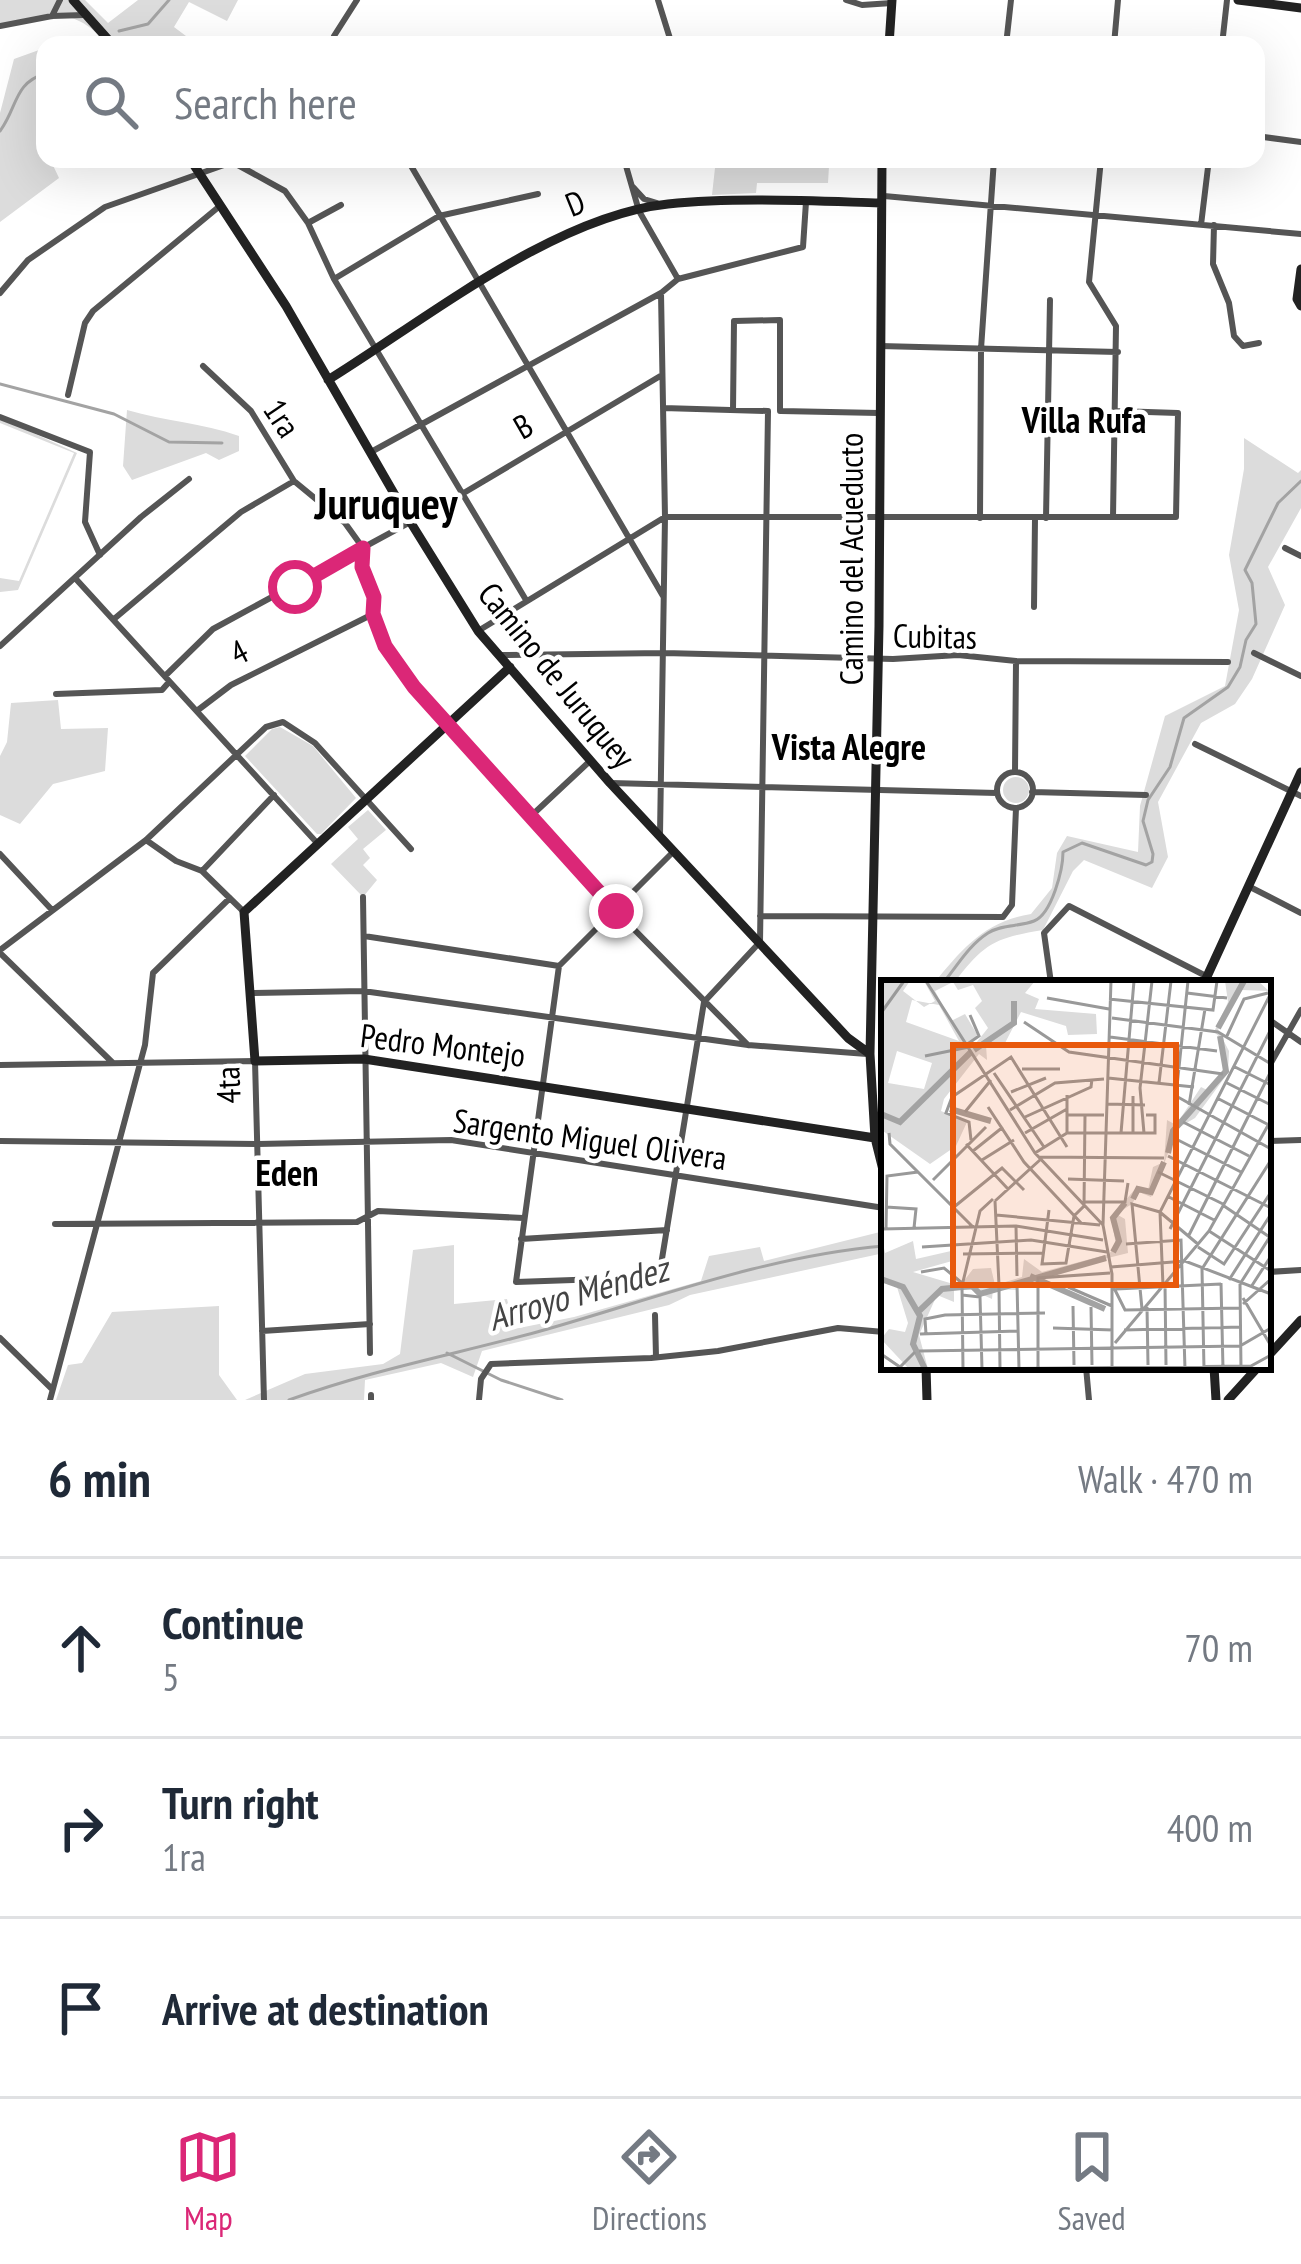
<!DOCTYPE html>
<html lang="en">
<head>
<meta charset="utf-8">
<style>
	:root { --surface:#fff; --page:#f6f6f7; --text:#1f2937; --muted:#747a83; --line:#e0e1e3; --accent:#db2777 }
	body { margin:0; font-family:"PT Sans Narrow",sans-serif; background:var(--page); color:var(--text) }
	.stop { position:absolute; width:36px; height:36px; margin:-27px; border:9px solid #db2777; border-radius:50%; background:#fff }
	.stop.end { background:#db2777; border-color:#fff; box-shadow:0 3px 12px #0008 }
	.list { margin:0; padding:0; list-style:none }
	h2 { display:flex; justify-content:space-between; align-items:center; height:156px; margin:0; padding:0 48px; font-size:51px }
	h2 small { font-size:39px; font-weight:400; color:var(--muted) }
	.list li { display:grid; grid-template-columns:78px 1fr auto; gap:36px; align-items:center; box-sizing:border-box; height:180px; padding:0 48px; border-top:3px solid var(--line) }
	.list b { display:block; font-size:45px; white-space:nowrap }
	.list p { margin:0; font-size:39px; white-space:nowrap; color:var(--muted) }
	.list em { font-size:39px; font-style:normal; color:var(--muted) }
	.icon { flex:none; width:66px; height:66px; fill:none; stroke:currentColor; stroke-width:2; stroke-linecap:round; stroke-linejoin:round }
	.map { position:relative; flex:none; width:1301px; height:1400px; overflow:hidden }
	.search { position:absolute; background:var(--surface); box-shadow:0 12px 48px #0002; left:36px; right:36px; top:36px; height:132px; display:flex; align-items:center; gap:30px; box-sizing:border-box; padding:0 42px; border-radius:24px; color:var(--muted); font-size:45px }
	.sheet { height:696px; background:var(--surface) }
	nav { display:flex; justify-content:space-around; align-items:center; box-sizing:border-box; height:168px; border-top:3px solid var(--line); background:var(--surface); font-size:33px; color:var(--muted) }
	nav a { display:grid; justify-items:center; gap:6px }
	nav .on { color:var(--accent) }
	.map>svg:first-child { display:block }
</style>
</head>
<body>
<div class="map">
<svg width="1301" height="1400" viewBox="0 0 1301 1400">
	<rect width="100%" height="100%" fill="#fff"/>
	<path fill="#dcdcdc" d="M0,0H85L108,23L138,0H238L227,21L189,2L174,27L198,45H107C75,4 46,15 0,24Z
		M39,50L45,59V159H50L59,178L0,222V113L14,59Z
		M716,159H796L829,166L828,183H757L756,193L712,195Z
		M127,410C165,421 202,423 239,436V451L219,460L206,453L132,480L123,466Z
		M0,418L77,453L18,590L0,592V578L19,581L74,453L0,423Z
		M1244,438L1298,473L1301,470V508L1268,567L1285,605L1252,679L1235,704L1201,723L1158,802L1168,857L1152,888L1084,860L1073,871L1043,930C995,938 984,943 954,983H934C962,949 985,921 1031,914L1052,888L1057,853L1067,836L1138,852L1140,806L1165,716L1225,686L1239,610L1229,555L1244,469Z
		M58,700L61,729L108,728L105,771L53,784L20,824L0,815V756L7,742L11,703Z
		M280,727L313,746L356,798L321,834H317L245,756L272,729Z
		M1003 790a13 13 0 1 1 26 0a13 13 0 1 1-26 0Z
		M368,810L386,830L363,849L370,858L363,865L377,880L363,897L331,864L358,839L348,827Z
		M884,1231V1253L690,1295L669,1305L482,1351L473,1377L441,1363L365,1380L364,1400H245L305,1374L383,1364L400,1354L413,1250L454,1245V1304L507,1299L514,1329L574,1317L701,1281L709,1256L760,1247L764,1261Z
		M219,1306V1375L237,1400H56L68,1365L82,1363L112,1312Z"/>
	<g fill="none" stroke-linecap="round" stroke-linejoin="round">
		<path stroke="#a3a3a3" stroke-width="3" d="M119,31L148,24L169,0
			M0,131C17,109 14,82 45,74
			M0,384L114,414L169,442L222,443
			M943,983C958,965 968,946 988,933C1002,924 1019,927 1034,921C1052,914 1063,869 1063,852L1082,843L1146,865L1152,862L1153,854L1143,821L1148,800L1170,767L1184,718L1228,687L1240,667L1246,640L1256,624L1252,583L1245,570L1278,503L1301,481
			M447,1353L501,1380L562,1400
			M289,1400C372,1370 452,1355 537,1332C651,1300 765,1256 884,1246"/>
		<path stroke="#555" stroke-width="6" d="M658,0L672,45
			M846,0L862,5L892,3
			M52,16L60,0
			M0,26L52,16L84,15
			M334,36L357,0
			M1006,45L1011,0
			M1114,45L1118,0
			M1222,45L1227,0
			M1256,136L1301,142
			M407,159L663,596
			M624,159L639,211L678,279
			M1101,159L1089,282L1116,326L1113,517
			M236,164L285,191L308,223L334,279L526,600
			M633,187L644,199L657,203
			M884,196L1301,234
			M308,223L341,205
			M1201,225L1209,159
			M1214,225L1213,264L1229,303L1234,336L1243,346L1259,343
			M334,279L439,216L538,194
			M0,293L28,260L105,207L241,159
			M880,346L1118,352
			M203,366L251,411L294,481L345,523L363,548L362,567L374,597L373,614L385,646L414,687L616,911L748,1045
			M68,395L85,323L93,311L221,205
			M663,408L768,411
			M733,410L734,321L780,320V411
			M781,411L879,413
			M0,417L90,452L85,522L100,555
			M371,452L661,293L678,279L803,247L806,202
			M980,518L981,349L994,159
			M1046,518L1050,300
			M1285,548L1301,556
			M75,578L318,844
			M1034,607L1035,518
			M114,619L241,512L294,481
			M478,631L665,517H1176L1178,413L1117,411
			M0,646L141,517L189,479
			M1254,653L1301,676
			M501,655L664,653L893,659L958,655L1016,661L1228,662
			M165,676L213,629L462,494L662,375
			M56,694L162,690L169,682
			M198,710L231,685L373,614
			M1195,744L1301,796
			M1015,772L1016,662
			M997 790a18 18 0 1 1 36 0a18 18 0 1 1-36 0Z
			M611,783L997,793
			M1032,792L1146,795
			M530,817L591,760
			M660,835L665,517L661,293
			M146,840L176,861L202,871L243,911
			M0,854L52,910
			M202,871L274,795
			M1250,887L1301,913
			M363,897L370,1353
			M760,916L1003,917L1012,905L1016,808
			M364,936L559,966
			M0,950L146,840L266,727L283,722L315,743L411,849
			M0,953L113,1063
			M559,966L516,1282L659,1277L704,1002L760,942L768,411
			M559,966L673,852
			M1051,983L1044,933L1069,906L1206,976
			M250,993L363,991L748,1045L867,1054
			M1268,1019L1301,1042
			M0,1065L255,1061L264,1400
			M1268,1068L1301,1010
			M0,1141L258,1144L451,1140L884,1208
			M1268,1141L1301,1140
			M55,1224L357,1222L378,1211L523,1218
			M521,1239L667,1230
			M1268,1272L1301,1270
			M655,1315L656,1357
			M262,1331L370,1324
			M0,1338L52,1389
			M1086,1367L1089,1400
			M371,1395V1400
			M50,1400L145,1045L153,973L230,898
			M479,1400L481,1379L491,1364L651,1358L718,1351L838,1328L884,1332"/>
		<path stroke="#222" stroke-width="9" d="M73,0L113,45
			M1238,0L1301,8
			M889,45L892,0
			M190,159L286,306L411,523L478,631L610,783L848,1038L870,1054
			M882,159L879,626L870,1054L875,1138L884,1174
			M1301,269L1297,299L1301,306
			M328,380C425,320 554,216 668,204C735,197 813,201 880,203
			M510,667L244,912L255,1061L364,1059L875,1138
			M1204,983L1301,772
			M1268,1356L1301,1320
			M926,1367L927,1400
			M1214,1367L1216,1400
			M1228,1400L1258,1367"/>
	</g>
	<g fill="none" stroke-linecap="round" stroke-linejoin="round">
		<path stroke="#db2777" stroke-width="15" d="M295,587L363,548L362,567L374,597L373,614L385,646L414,687L616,911"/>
	</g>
	<g text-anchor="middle" stroke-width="9" stroke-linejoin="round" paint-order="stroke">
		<g font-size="33" fill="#000" stroke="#fff">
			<text transform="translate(575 203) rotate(-22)" y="12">D</text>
			<text transform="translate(282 418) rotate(56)" y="12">1ra</text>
			<text transform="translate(523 426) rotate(-30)" y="12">B</text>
			<text transform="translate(851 559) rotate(-90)" y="12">Camino del Acueducto</text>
			<text transform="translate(935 636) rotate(1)" y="12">Cubitas</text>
			<text transform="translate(239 652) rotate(-27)" y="12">4</text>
			<text transform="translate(557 675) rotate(51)" y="12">Camino de Juruquey</text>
			<text transform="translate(443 1045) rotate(7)" y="12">Pedro Montejo</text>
			<text transform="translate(228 1085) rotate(-92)" y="12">4ta</text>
			<text transform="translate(590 1139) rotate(8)" y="12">Sargento Miguel Olivera</text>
		</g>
		<g font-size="36" font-weight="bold" fill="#000" stroke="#fff">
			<text x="1084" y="433">Villa Rufa</text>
			<text x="849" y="760">Vista Alegre</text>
			<text x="287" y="1186">Eden</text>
		</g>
		<g font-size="36" font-style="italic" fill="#444" stroke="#fff">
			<text transform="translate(578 1293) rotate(-16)" y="13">Arroyo Méndez</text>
		</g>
		<g font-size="45" font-weight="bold" fill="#000" stroke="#fff">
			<text x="386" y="519">Juruquey</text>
		</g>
	</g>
	<g transform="translate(881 980)">
		<rect width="390" height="390" fill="#fff"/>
		<path d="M0,1H29L22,11L43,27L54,21L43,1H154L144,13L158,19L154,29L215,34L216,54L187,55L185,46L140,32L123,65H105L106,80L98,74L63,119L60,131L86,142L75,166L49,184L2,151L0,175ZM72,2L77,10L92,5L101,21L94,28L107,48L91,68L86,63L97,56L84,34L70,41L54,11ZM31,20L58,25L78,61L25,42ZM16,71L51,83L43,109L7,103ZM344,1H377L388,11L361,10L337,50L348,71L347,93L314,138L297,148L270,217L258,212L251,224L235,234L244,239L247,273L138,300L135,310L112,309L111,319L91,310H73V322L56,315L38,355L47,389H28L0,359L8,349L24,352L27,343L16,307L0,301V254L4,273L32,261L35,279L70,271L71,281L32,292L79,306L92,289L110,288L114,305L141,297L143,279L161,292L228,274L235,265L230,237L255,208L267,210L272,187L283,182L286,140L295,145L320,107L328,111L342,94L341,59L333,52L347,22Z" fill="#dcdcdc" fill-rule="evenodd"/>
		<path fill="none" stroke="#a3a3a3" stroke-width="6" d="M337,48L363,1M93,70L133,43V21M69,129L110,141M0,134L19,142L90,72M287,173L292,151L345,91L339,56M252,219L257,209L270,212L283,182M232,272L238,261L232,238L244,223M149,296L224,329M0,299L22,307L39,336L32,364L44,389M37,332L61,309L91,306L99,314L225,278"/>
		<path fill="none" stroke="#999" stroke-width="3" d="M45,1L154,173L222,245M230,1L222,245L231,294V389M307,1L295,116L390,169M306,13L346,18M166,18L228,29M228,19L332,30L336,1M0,33L23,1M231,38L337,52L390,84M143,42L188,72L342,94M229,57L336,71M345,58L363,19L387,13M85,65L98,56L89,35M44,76L88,67M352,86L390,105M141,89H179M113,93L163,167M227,98L313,107M344,102L390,125M278,103L290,1M130,112L165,98M186,115V153M336,118L386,144M227,124L264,125M308,125L324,29M107,127L143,182L201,244M129,130L174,103L223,99M84,132L110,100M186,135H223M144,137L210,107L211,99M302,142L368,176M8,153L9,164L92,247M144,153L186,129M240,153L253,1M252,153V116M263,153L259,108L271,1M293,158L360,192M90,160L88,142L65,133L71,117L130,77L186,167M85,164L127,209M92,171L122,147M154,173L186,153H274V135H265M287,176L390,228M158,177L283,178M101,180L133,160M277,192L344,225M187,199L243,201M52,200L105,147M286,216L335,241M114,221L118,305M114,221L160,179M203,222H244L247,203M343,226L390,258M5,227L35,229L33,248M73,227L121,188L143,210M168,230L161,284L185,283L193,236L203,226L204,135M280,233L318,265M115,235L219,245M135,246L136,296M1,249L135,246L222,260M5,249L6,196L37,192M289,249L390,49M328,251L390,291M307,257L389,93M245,264L300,260L304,389M41,267L150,260L226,272M317,267L343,284L390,212M82,274L162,273M230,287L304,281L390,314M40,292L63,288L81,303M348,300L390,234M340,303L342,389M136,304L138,389M284,304L285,385M359,304L360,389M359,304L390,255M282,306L279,232L390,13M187,307L231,326M370,307L390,276M118,308L119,389M233,308L244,330L359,328M235,309L340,304M81,315L99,317L101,389M362,318L390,366M362,324L390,299M192,326L193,385M210,327L211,385M266,327L267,385M261,329L251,224L279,232M172,348L232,350M243,350L360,347M39,354L137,351M45,354L44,339L64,335L164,333M234,363L328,251L390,140M38,371L359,366L390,348M0,374L19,387L34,372M82,389L81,306L99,231L112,219M101,389L370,386L390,375M157,389V298L229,293M323,389L321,289L390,180"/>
		<path fill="#e8590c" fill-opacity="0.15" stroke="#e8590c" stroke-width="6" d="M72,65H295V305H72Z"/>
		<rect width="390" height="390" fill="none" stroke="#000" stroke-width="6"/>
	</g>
</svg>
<div class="stop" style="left:295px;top:587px"></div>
<div class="stop end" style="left:616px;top:911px"></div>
<div class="search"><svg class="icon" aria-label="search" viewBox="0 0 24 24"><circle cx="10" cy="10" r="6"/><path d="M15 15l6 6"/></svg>Search here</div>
</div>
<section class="sheet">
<h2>6 min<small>Walk · 470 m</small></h2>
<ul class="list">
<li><svg class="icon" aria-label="ahead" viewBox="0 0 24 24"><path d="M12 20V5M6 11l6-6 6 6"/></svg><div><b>Continue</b><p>5</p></div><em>70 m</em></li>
<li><svg class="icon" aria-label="right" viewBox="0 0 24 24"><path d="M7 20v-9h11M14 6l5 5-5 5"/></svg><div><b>Turn right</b><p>1ra</p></div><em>400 m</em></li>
<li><svg class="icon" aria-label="arrive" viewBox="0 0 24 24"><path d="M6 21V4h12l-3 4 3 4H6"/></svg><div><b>Arrive at destination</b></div></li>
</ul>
</section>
<nav>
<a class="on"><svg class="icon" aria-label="map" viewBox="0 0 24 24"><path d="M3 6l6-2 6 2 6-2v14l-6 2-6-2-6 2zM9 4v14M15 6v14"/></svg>Map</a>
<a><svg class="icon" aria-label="directions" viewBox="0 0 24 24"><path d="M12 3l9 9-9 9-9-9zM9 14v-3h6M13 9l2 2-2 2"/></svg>Directions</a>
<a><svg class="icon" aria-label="saved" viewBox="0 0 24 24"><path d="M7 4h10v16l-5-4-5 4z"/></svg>Saved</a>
</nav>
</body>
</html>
